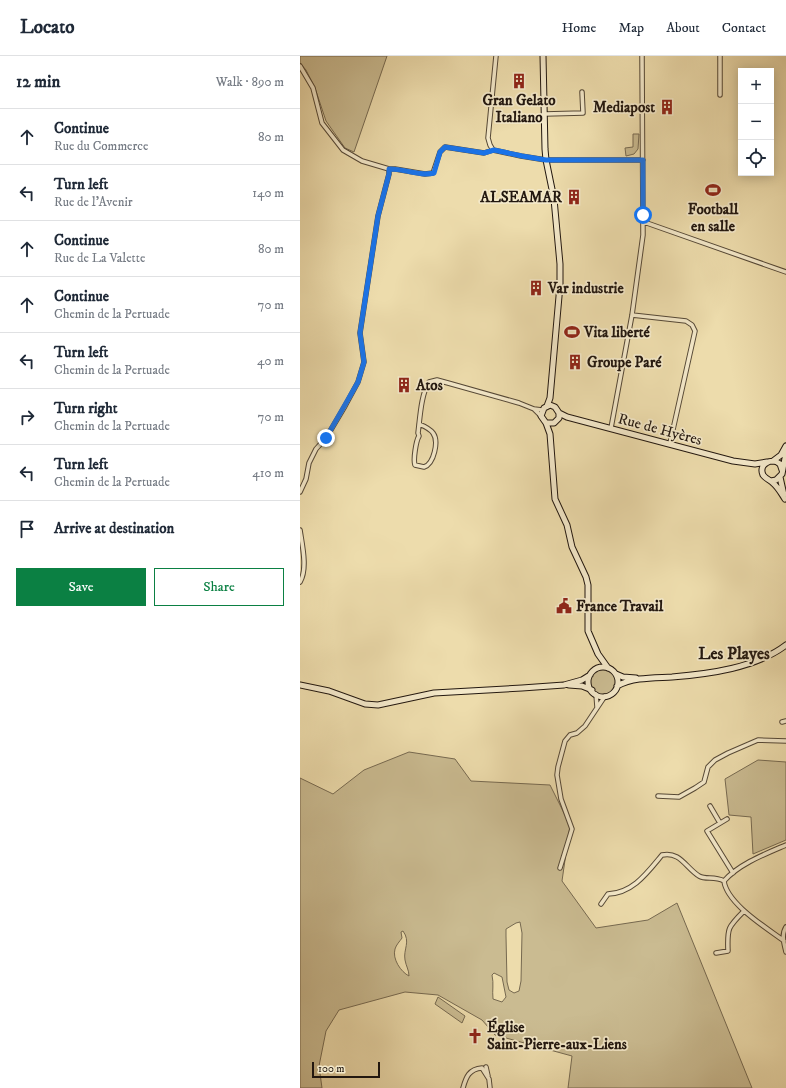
<!DOCTYPE html>
<html lang="en">
<head>
<meta charset="utf-8">
<style>
	:root { --surface:#fff; --page:#f6f6f7; --text:#1f2937; --muted:#747a83; --line:#e0e1e3; --accent:#0b8043 }
	body { margin:0; font-family:"IM FELL DW Pica",serif; background:var(--page); color:var(--text) }
	.controls { position:absolute; right:12px; top:12px; display:grid; overflow:hidden; border-radius:0px; box-shadow:0 2px 10px #0003 }
	.controls button { width:36px; height:36px; display:grid; place-items:center; padding:0; border:0; border-bottom:1px solid var(--line); background:var(--surface); color:var(--text); font:20px sans-serif }
	.scale { position:absolute; left:12px; bottom:10px; width:68px; box-sizing:border-box; padding-left:4px; border:2px solid #22170f; border-top:0; font-size:11px; line-height:14px; white-space:nowrap; color:#22170f; -webkit-text-stroke:3px #f3e8c9; paint-order:stroke }
	.stop { position:absolute; width:12px; height:12px; margin:-9px; border:3px solid #1a73e8; border-radius:50%; background:#fff }
	.stop.end { background:#1a73e8; border-color:#fff; box-shadow:0 1px 4px #0008 }
	.list { margin:0; padding:0; list-style:none }
	h2 { display:flex; justify-content:space-between; align-items:center; height:52px; margin:0; padding:0 16px; font-size:17px }
	h2 small { font-size:13px; font-weight:400; color:var(--muted) }
	.list li { display:grid; grid-template-columns:26px 1fr auto; gap:12px; align-items:center; box-sizing:border-box; height:56px; padding:0 16px; border-top:1px solid var(--line) }
	.list b { display:block; font-size:15px; white-space:nowrap }
	.list p { margin:0; font-size:13px; white-space:nowrap; color:var(--muted) }
	.list em { font-size:13px; font-style:normal; color:var(--muted) }
	.actions { display:flex; gap:8px; padding:12px 16px }
	.actions a { flex:1; padding:9px 0; border:1px solid var(--accent); border-radius:0px; text-align:center; font-size:14px; color:var(--accent) }
	.actions .main { background:var(--accent); color:#fff }
	.icon { flex:none; width:22px; height:22px; fill:none; stroke:currentColor; stroke-width:2; stroke-linecap:round; stroke-linejoin:round }
	.map { position:relative; flex:none; width:486px; height:1032px; overflow:hidden }
	header { display:flex; align-items:center; gap:24px; box-sizing:border-box; height:56px; padding:0 20px; background:var(--surface); border-bottom:1px solid var(--line) }
	header strong { font-size:19px }
	nav { display:flex; gap:22px; margin-inline-start:auto; font-size:14px }
	main { display:flex }
	aside { flex:1; background:var(--surface) }
	.map>svg:first-child { display:block }
</style>
</head>
<body>
<header>
<strong>Locato</strong>
<nav><a>Home</a><a>Map</a><a>About</a><a>Contact</a></nav>
</header>
<main>
<aside>
<h2>12 min<small>Walk · 890 m</small></h2>
<ul class="list">
<li><svg class="icon" aria-label="ahead" viewBox="0 0 24 24"><path d="M12 20V5M6 11l6-6 6 6"/></svg><div><b>Continue</b><p>Rue du Commerce</p></div><em>80 m</em></li>
<li><svg class="icon" aria-label="left" viewBox="0 0 24 24"><path d="M17 20v-9H6M10 6l-5 5 5 5"/></svg><div><b>Turn left</b><p>Rue de l'Avenir</p></div><em>140 m</em></li>
<li><svg class="icon" aria-label="ahead" viewBox="0 0 24 24"><path d="M12 20V5M6 11l6-6 6 6"/></svg><div><b>Continue</b><p>Rue de La Valette</p></div><em>80 m</em></li>
<li><svg class="icon" aria-label="ahead" viewBox="0 0 24 24"><path d="M12 20V5M6 11l6-6 6 6"/></svg><div><b>Continue</b><p>Chemin de la Pertuade</p></div><em>70 m</em></li>
<li><svg class="icon" aria-label="left" viewBox="0 0 24 24"><path d="M17 20v-9H6M10 6l-5 5 5 5"/></svg><div><b>Turn left</b><p>Chemin de la Pertuade</p></div><em>40 m</em></li>
<li><svg class="icon" aria-label="right" viewBox="0 0 24 24"><path d="M7 20v-9h11M14 6l5 5-5 5"/></svg><div><b>Turn right</b><p>Chemin de la Pertuade</p></div><em>70 m</em></li>
<li><svg class="icon" aria-label="left" viewBox="0 0 24 24"><path d="M17 20v-9H6M10 6l-5 5 5 5"/></svg><div><b>Turn left</b><p>Chemin de la Pertuade</p></div><em>410 m</em></li>
<li><svg class="icon" aria-label="arrive" viewBox="0 0 24 24"><path d="M6 21V4h12l-3 4 3 4H6"/></svg><div><b>Arrive at destination</b></div></li>
</ul>
<div class="actions"><a class="main">Save</a><a>Share</a></div>
</aside>
<div class="map">
<svg width="486" height="1032" viewBox="0 0 486 1032">
	<rect width="100%" height="100%" fill="#eddcac"/>
	<filter id="stains"><feTurbulence type="fractalNoise" baseFrequency=".005" numOctaves="4"/><feColorMatrix values="0 0 0 0 .2 0 0 0 0 .09 0 0 0 0 .02 0 0 0 .5 -.17"/></filter>
	<radialGradient id="worn" r=".72"><stop offset=".6" stop-color="#630" stop-opacity="0"/><stop offset="1" stop-color="#630" stop-opacity=".3"/></radialGradient>
	<path fill="#cabb91" stroke="#766950" fill-rule="evenodd" d="M0,0H87L54,96L45,92L26,65L15,32L6,14L0,7Z
		M333,78H339L338,93L334,98L326,100L325,92L333,91Z
		M288 626a15 15 0 1 1 30 0a15 15 0 1 1-30 0Z
		M109,696L155,703L171,725L250,729L270,769L262,825L296,872L348,864L377,847L452,1032H268L272,1000L195,979L182,964L138,939L105,936L39,954L26,975L19,1010L22,1032H0V722L33,738L64,714ZM220,866L222,877L221,925L219,935L214,937L209,934L207,926L206,880V873L216,867ZM103,875C111,886 103,893 105,904C106,910 109,914 109,920C101,916 92,903 95,893C96,889 100,885 102,882L101,876ZM194,917L202,921L206,941L202,946L193,943C192,934 194,928 192,919Z
		M458,704L486,706V784L453,798L451,761L429,759L425,723Z
		M138,941L165,960L162,967L135,948Z"/>
	<g fill="none" stroke-linecap="round" stroke-linejoin="round">
		<defs>
			<path id="street" d="M420,0V39
				M0,10L13,32L22,67L43,94L62,105L89,113H95L125,118L133,117L140,96L145,91L184,97L193,94L221,100L246,104H343
				M245,58L283,57L282,36
				M193,94L190,89L188,82L196,0
				M344,166L486,216
				M332,259L386,265L392,269L395,275L370,387
				M241,360L234,353L242,354
				M119,368C124,370 130,373 133,377C139,385 134,408 124,411L115,409C113,404 116,385 119,380L118,377C120,362 121,338 129,326L137,324L148,327L219,347L234,353
				M311,372L332,259L343,179L342,0
				M0,436L6,423L9,407L16,393L26,382L45,350L58,326L64,306L60,277L78,160L89,118V113
				M0,474C2,488 8,513 0,526
				M296,638L297,651
				M482,666L486,665
				M358,740L379,741L395,732L404,726L408,711L415,704L428,697L458,684L486,685
				M410,750L420,767
				M427,763L407,775L433,817
				M260,812L272,773L261,743L257,719L258,711L265,685L270,679L277,677L285,670L305,640
				M424,825C439,808 465,798 486,789
				M301,848L308,838C333,837 347,817 362,799C380,795 386,812 399,820C406,824 414,820 424,825C427,848 467,872 484,885
				M486,871C481,879 484,887 486,896
				M416,897L428,895C427,872 428,871 444,855
				M186,1011L188,1020
				M163,1032C166,1021 169,1013 182,1012L189,1023L190,1032"/>
			<path id="secondary" d="M243,0L245,93L246,104L254,143L260,208V229L250,342L247,350
				M259,357L267,361L433,405L455,408L467,406
				M246,367H254L259,362V357L255,351L250,349L244,352L241,360L246,367L250,378L255,443L267,469L272,491L286,521L288,529V575L298,598L308,612
				M473,405L481,399L486,390
				M482,414L480,408C472,401 458,408 463,419C466,423 470,424 473,427C478,431 481,437 485,443
				M480,421L484,439
				M471,425L476,424L482,418L486,397
				M288 626a15 15 0 1 1 30 0a15 15 0 1 1-30 0Z
				M316,618L323,621L336,622
				M0,629L29,635L65,648L78,649L134,637L222,632L264,629L282,624L290,619
				M269,629L282,630L292,634
				M317,630C334,621 353,622 372,621C409,618 456,612 486,589"/>
		</defs>
		<use href="#street" stroke="#554836" stroke-width="5.5"/>
		<use href="#secondary" stroke="#22170f" stroke-width="7"/>
		<use href="#street" stroke="#f3e8c9" stroke-width="3.5"/>
		<use href="#secondary" stroke="#f3e8c9" stroke-width="5"/>
	</g>
	<g fill="none" stroke-linecap="round" stroke-linejoin="round">
		<path stroke="#1a73e8" stroke-width="5" d="M26,382L58,326L64,306L60,277L78,160L89,118V113C102,112 121,121 134,117L140,96L145,91L184,97L194,94L222,100L246,104H343V159"/>
	</g>
	<defs>
		<symbol id="building-bare" viewBox="-9 -9 18 18"><path d="M-4-6H4V6H1V3H-1V6H-4ZM-2.5-4.3h1.7v1.8h-1.7ZM.8-4.3h1.7v1.8H.8ZM-2.5-1h1.7V.8h-1.7ZM.8-1h1.7V.8H.8Z" fill="#8f2418" stroke="#f3e8c9" stroke-width="2.5" paint-order="stroke"/></symbol>
		<symbol id="stadium-bare" viewBox="-9 -9 18 18"><path d="M0-5a6.5 5 0 1 0 0 10a6.5 5 0 1 0 0-10ZM-3.5-1.8h7v3.6h-7Z" fill="#8f2418" stroke="#f3e8c9" stroke-width="2.5" paint-order="stroke"/></symbol>
		<symbol id="civic-bare" viewBox="-9 -9 18 18"><path d="M-.6-6.5H3V-4.5H.6V-3L4-1V1h2V6H-6V1h2V-1L-.6-3ZM-1.2 2.5V6h2.4V2.5Z" fill="#8f2418" stroke="#f3e8c9" stroke-width="2.5" paint-order="stroke"/></symbol>
		<symbol id="church-bare" viewBox="-9 -9 18 18"><path d="M-1.2-6h2.4v3.5h3.3v2.4h-3.3V6h-2.4V-.1h-3.3v-2.4h3.3Z" fill="#8f2418" stroke="#f3e8c9" stroke-width="2.5" paint-order="stroke"/></symbol>
	</defs>
	<g fill-rule="evenodd">
		<use href="#building-bare" x="208" y="14" width="22" height="22"/>
		<use href="#building-bare" x="356" y="40" width="22" height="22"/>
		<use href="#stadium-bare" x="402" y="123" width="22" height="22"/>
		<use href="#building-bare" x="263" y="130" width="22" height="22"/>
		<use href="#building-bare" x="225" y="221" width="22" height="22"/>
		<use href="#stadium-bare" x="261" y="265" width="22" height="22"/>
		<use href="#building-bare" x="264" y="295" width="22" height="22"/>
		<use href="#building-bare" x="93" y="318" width="22" height="22"/>
		<use href="#civic-bare" x="253" y="539" width="22" height="22"/>
		<use href="#church-bare" x="164" y="969" width="22" height="22"/>
	</g>
	<g text-anchor="middle" stroke-width="3.5" stroke-linejoin="round" paint-order="stroke">
		<g font-size="15" font-weight="bold" fill="#22170f" stroke="#f3e8c9" text-anchor="start">
			<text x="219" y="49" text-anchor="middle">Gran Gelato<tspan x="219" dy="17">Italiano</tspan></text>
			<text x="355" y="56" text-anchor="end">Mediapost</text>
			<text x="262" y="146" text-anchor="end">ALSEAMAR</text>
			<text x="413" y="158" text-anchor="middle">Football<tspan x="413" dy="17">en salle</tspan></text>
			<text x="248" y="237">Var industrie</text>
			<text x="284" y="281">Vita liberté</text>
			<text x="287" y="311">Groupe Paré</text>
			<text x="116" y="334">Atos</text>
			<text x="276" y="555">France Travail</text>
			<text x="187" y="976">Église<tspan x="187" dy="17">Saint-Pierre-aux-Liens</tspan></text>
		</g>
		<g font-size="15" fill="#22170f" stroke="#f3e8c9">
			<text transform="translate(360 373) rotate(15)" y="5">Rue de Hyères</text>
		</g>
		<g font-size="17" font-weight="bold" fill="#22170f" stroke="#f3e8c9">
			<text x="434" y="603">Les Playes</text>
		</g>
	</g>
	<rect width="100%" height="100%" filter="url(#stains)"/>
	<rect width="100%" height="100%" fill="url(#worn)"/>
</svg>
<div class="controls">
<button>+</button>
<button>−</button>
<button><svg class="icon" aria-label="locate" viewBox="0 0 24 24"><circle cx="12" cy="12" r="6"/><path d="M12 2v4M12 18v4M2 12h4M18 12h4"/></svg></button>
</div>
<div class="scale">100 m</div>
<div class="stop" style="left:343px;top:159px"></div>
<div class="stop end" style="left:26px;top:382px"></div>
</div>
</main>
</body>
</html>
